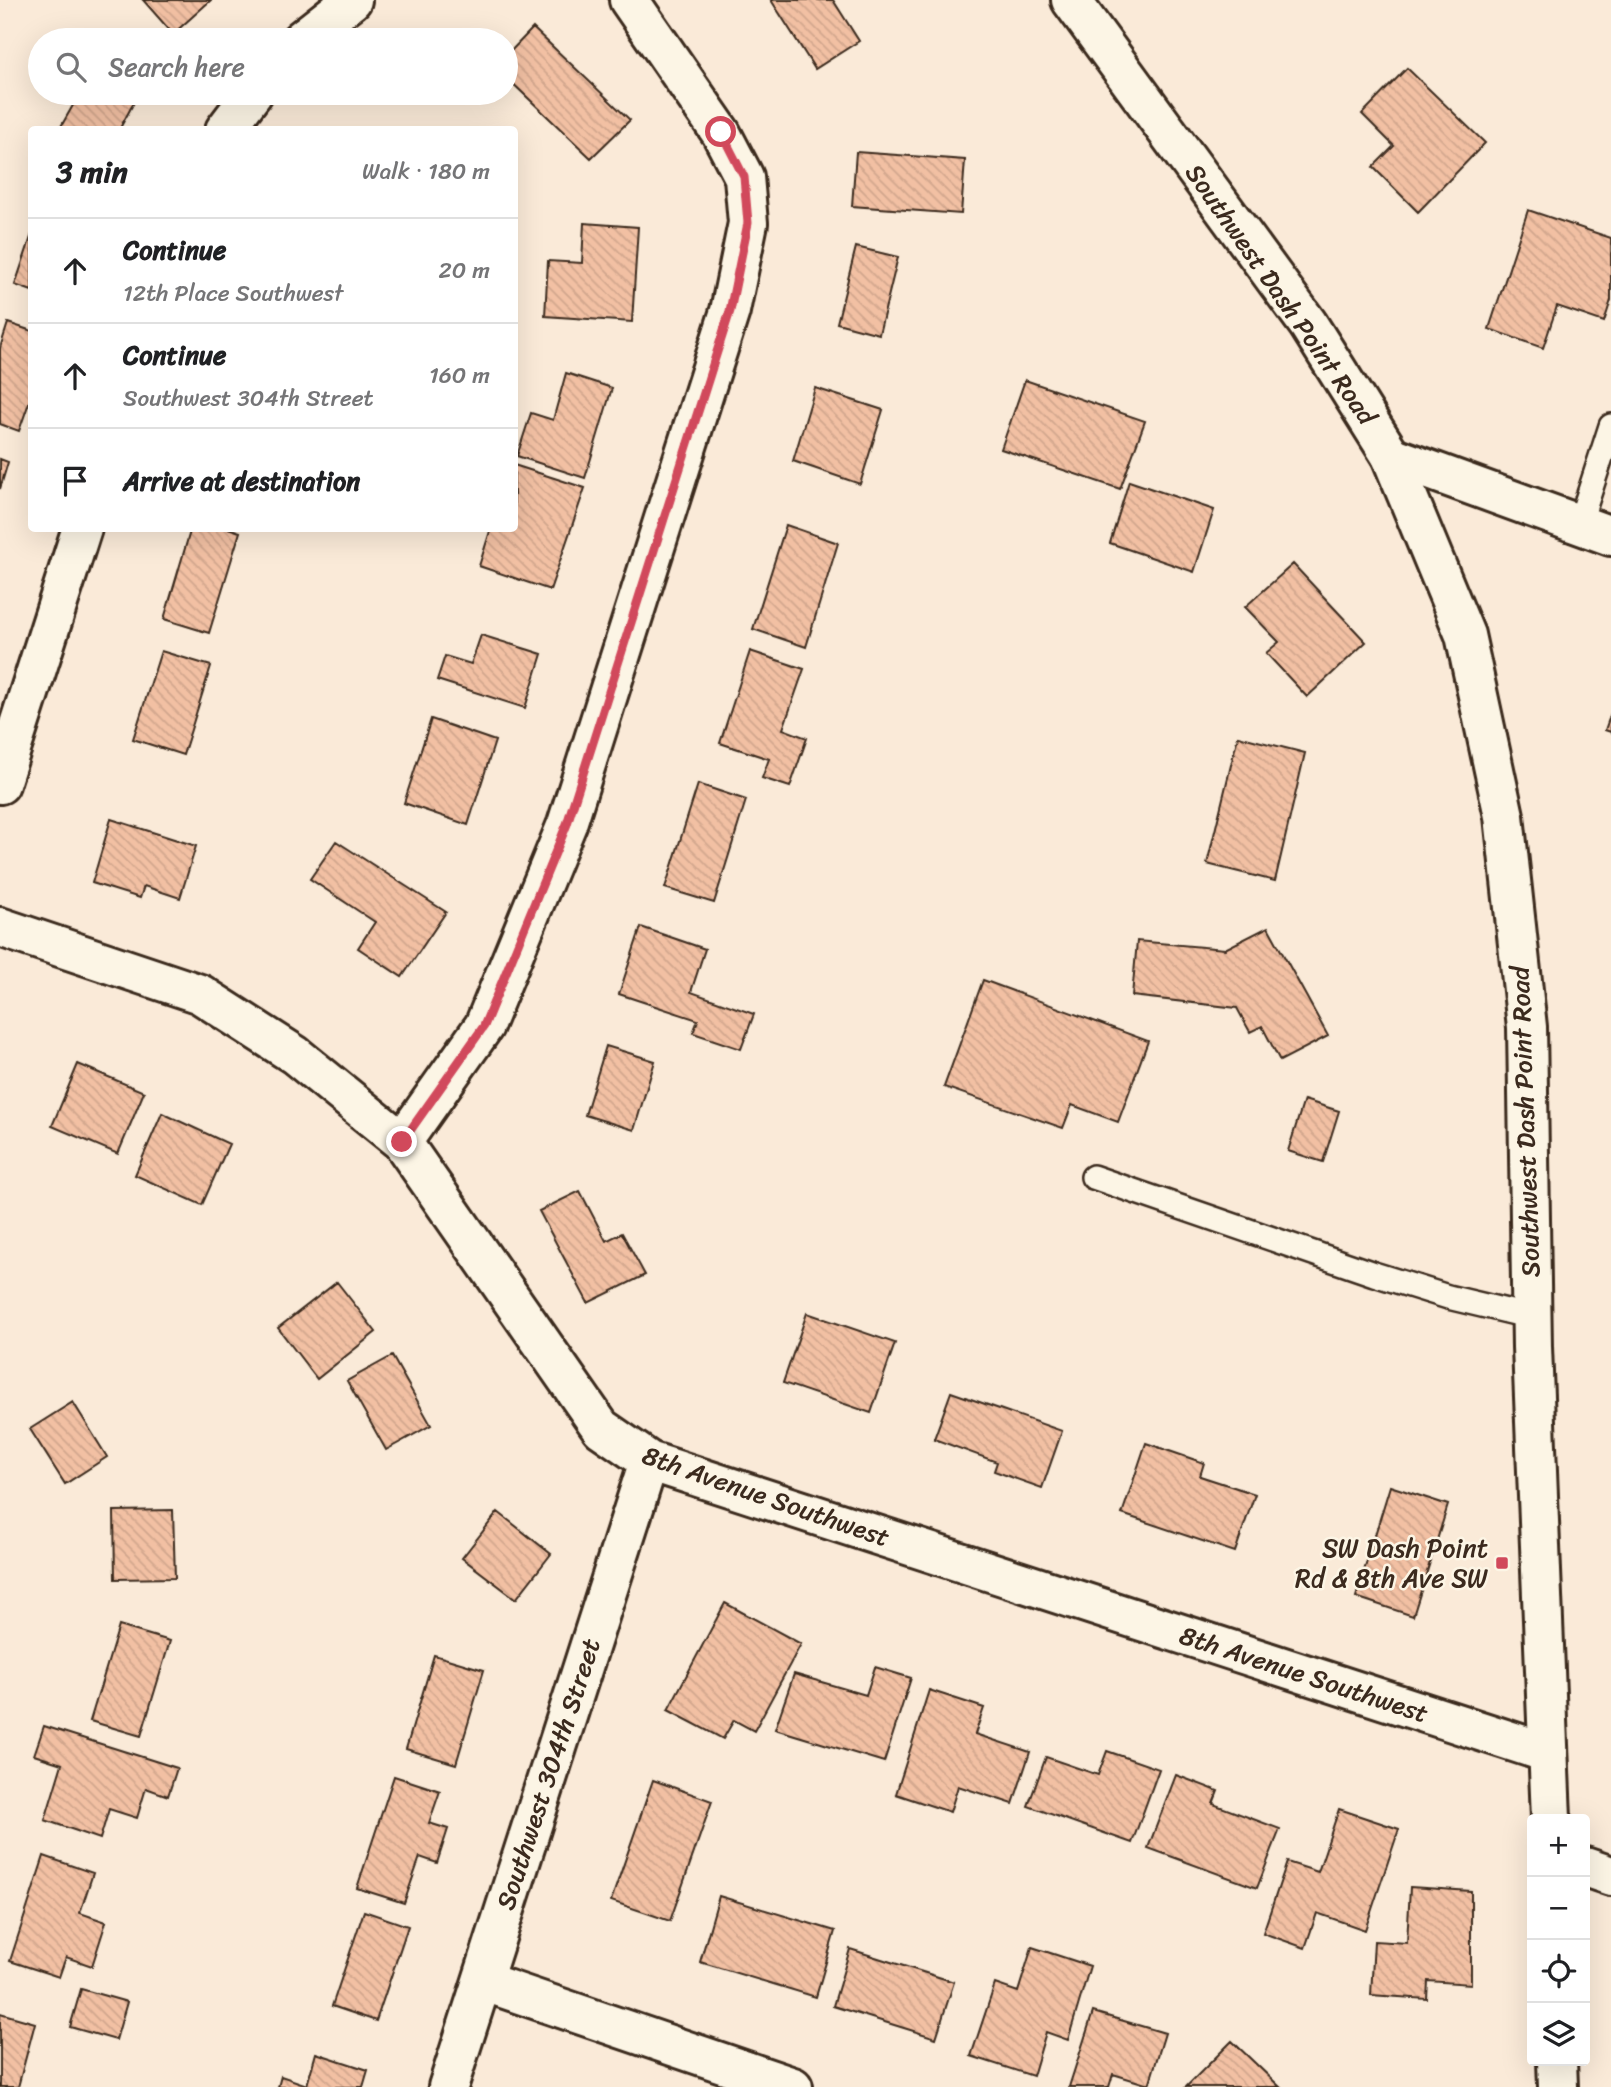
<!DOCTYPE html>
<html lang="en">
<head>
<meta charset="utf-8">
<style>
	:root { --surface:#fff; --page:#f6f6f6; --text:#202124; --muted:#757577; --line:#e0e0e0 }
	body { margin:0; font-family:Sriracha,sans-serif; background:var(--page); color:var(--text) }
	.controls { position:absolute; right:21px; bottom:21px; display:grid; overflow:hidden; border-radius:7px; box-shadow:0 7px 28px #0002 }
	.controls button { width:63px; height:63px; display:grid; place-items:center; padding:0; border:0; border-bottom:2px solid var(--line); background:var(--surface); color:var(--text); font:35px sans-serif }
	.stop { position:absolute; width:21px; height:21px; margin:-16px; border:5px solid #d1495b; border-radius:50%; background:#fff }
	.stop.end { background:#d1495b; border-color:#fff; box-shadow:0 2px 7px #0008 }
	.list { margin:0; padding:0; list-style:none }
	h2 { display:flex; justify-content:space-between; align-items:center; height:91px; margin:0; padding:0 28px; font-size:30px }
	h2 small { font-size:23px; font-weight:400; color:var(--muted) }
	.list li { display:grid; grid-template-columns:46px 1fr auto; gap:21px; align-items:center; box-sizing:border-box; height:105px; padding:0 28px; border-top:2px solid var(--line) }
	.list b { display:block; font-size:26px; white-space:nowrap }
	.list p { margin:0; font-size:23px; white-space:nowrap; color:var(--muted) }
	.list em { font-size:23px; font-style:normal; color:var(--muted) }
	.icon { flex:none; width:38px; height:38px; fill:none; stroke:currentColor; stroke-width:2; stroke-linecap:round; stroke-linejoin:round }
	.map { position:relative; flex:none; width:1611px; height:2087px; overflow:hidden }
	.search { position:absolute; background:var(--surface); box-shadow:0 7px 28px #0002; left:28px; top:28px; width:490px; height:77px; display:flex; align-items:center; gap:18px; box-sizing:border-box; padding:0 24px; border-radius:38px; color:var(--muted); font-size:26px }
	.panel { position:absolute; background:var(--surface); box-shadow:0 7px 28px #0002; left:28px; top:126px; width:490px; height:406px; border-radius:7px }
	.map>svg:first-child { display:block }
</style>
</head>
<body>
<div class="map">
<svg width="1611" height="2087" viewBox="0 0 1611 2087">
	<defs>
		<pattern id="building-back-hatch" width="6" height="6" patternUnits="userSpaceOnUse" patternTransform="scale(1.75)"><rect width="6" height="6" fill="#f2c0a3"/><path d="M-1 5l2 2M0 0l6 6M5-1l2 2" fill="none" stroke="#d0a58c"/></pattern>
	</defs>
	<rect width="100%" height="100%" fill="#faead8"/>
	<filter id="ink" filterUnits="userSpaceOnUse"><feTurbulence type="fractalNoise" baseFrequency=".0143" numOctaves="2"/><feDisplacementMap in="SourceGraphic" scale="14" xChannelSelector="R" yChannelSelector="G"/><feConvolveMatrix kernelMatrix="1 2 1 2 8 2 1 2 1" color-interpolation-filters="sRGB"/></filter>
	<g filter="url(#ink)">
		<path fill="url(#building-back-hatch)" stroke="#3b2a1e" stroke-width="2" d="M143,0H211L173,34Z
			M771,0H833L859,41L815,69Z
			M533,28L630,120L591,158L506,77V56Z
			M1407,68L1485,143L1418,212L1373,167L1394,146L1362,114Z
			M80,93H139L119,130H59Z
			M856,152L965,160L961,214L852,206Z
			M1528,210L1611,238V300L1604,322L1557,306L1543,348L1489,329Z
			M584,223L638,227L632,322L545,316L548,261L582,263Z
			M32,234V291L15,285Z
			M856,247L898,257L879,334L837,323Z
			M8,323L32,331V394L19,431L0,424V348Z
			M566,373L612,388L585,478L517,456L531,413L553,420Z
			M1025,380L1145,421L1120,489L1001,449Z
			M815,388L883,410L860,484L793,461Z
			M0,459L8,462L0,489Z
			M514,465L585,488L550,590L479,566L491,528H514Z
			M1129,481L1214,510L1194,572L1110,543Z
			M786,525L838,543L806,647L753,629Z
			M191,528H228L240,532L209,633L164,619Z
			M1293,564L1366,642L1307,697L1266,653L1279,642L1245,607Z
			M481,635L542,654L525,708L437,680L445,656L471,664Z
			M161,651L211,666L183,755L133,739Z
			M750,651L804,669L783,729L807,738L790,787L762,778L769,759L720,743Z
			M1611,713V732L1605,730Z
			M431,719L495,741L468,825L404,803Z
			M1238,736L1305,753L1275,881L1207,864Z
			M698,784L746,800L714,903L665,888Z
			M111,819L196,846L180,898L144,886L140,898L92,883Z
			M336,841L446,912L402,977L358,948L375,922L310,879Z
			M641,927L705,949L691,992L754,1014L741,1049L693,1033L698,1020L619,994Z
			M1268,927L1328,1036L1280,1061L1262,1026L1250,1032L1237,1008L1132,996L1137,941L1225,949Z
			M983,980L1148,1041L1118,1122L1072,1105L1063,1128L944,1087Z
			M606,1046L655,1061L634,1130L585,1115Z
			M78,1064L144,1092L118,1154L52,1126Z
			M1304,1100L1339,1111L1323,1162L1288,1151Z
			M162,1113L229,1144L202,1205L135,1175Z
			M580,1191L606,1241L622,1233L645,1275L588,1303L539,1211Z
			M337,1282L376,1332L317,1379L278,1328Z
			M807,1313L895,1343L871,1413L783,1383Z
			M392,1356L431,1425L386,1450L347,1381Z
			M951,1392L1062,1431L1042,1488L994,1471L997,1462L934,1439Z
			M73,1402L107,1457L65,1484L30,1429Z
			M1146,1443L1204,1463L1200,1476L1255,1494L1235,1552L1122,1514Z
			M1390,1486L1448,1505L1413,1616L1356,1597Z
			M173,1510L175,1578L115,1579L114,1511Z
			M498,1512L551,1554L516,1599L462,1558Z
			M725,1603L801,1644L754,1731L734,1720L723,1739L668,1710Z
			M119,1626L170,1641L141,1736L90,1721Z
			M434,1655L484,1670L456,1764L406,1749Z
			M875,1667L911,1678L884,1762L775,1729L794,1674L866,1695Z
			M929,1690L984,1708L975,1734L1030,1752L1013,1804L958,1786L950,1812L896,1794Z
			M44,1726L177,1768L168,1796L146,1788L137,1818L109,1809L100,1839L45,1820L62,1764L34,1755Z
			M1107,1751L1159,1769L1132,1843L1028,1806L1046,1757L1098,1775Z
			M1176,1775L1218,1791L1213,1804L1280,1829L1257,1888L1148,1848Z
			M394,1776L440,1791L429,1823L448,1829L437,1863L420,1857L404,1903L357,1888Z
			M653,1780L712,1801L670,1921L611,1901Z
			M1339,1809L1399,1829L1365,1930L1317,1913L1305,1948L1263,1933L1287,1862L1318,1872Z
			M44,1856L93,1873L80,1913L106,1922L92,1966L66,1957L59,1977L10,1961Z
			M1410,1887L1471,1891V1984L1428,1981L1427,1999L1371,1995L1374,1941L1407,1943Z
			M719,1896L835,1931L816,1997L700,1962Z
			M364,1911L408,1926L376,2021L332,2006Z
			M1032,1947L1090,1966L1068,2040L1046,2032L1033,2076L971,2056L995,1984L1018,1992Z
			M850,1949L954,1982L936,2038L833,2006Z
			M81,1989L127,2002L116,2040L70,2027Z
			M1093,2012L1165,2033L1149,2085L1113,2074L1109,2087H1069Z
			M0,2013L35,2023L18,2087H0Z
			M1232,2041L1280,2087H1186Z
			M316,2053L368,2070L363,2087H278L281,2076L307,2085Z"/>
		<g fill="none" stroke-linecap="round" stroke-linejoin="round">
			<defs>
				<path id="lane" d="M1579,525L1611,426
					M1093,1177L1374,1274L1448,1297L1532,1317"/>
				<path id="street" d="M301,40L352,0
					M225,130L253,93
					M1391,456L1611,536
					M0,784L82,528
					M0,927L200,994L295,1055L402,1142L601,1428L649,1461L1548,1753
					M402,1142L484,1026L567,824L730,311L748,223L744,177L721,133L629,0
					M482,1981L793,2087
					M448,2087L649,1461"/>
				<path id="secondary" d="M1071,0L1308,324L1391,456L1465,635L1504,816L1527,1027L1532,1347L1551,1819
					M1585,1867L1611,1876
					M1557,2061L1558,2087"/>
			</defs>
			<use href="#lane" stroke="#3b2a1e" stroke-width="28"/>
			<use href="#street" stroke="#3b2a1e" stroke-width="44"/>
			<use href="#secondary" stroke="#3b2a1e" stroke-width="44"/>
			<use href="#lane" stroke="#fcf5e5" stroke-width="23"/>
			<use href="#street" stroke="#fcf5e5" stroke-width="38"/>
			<use href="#secondary" stroke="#fcf5e5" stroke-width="38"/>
		</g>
	</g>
	<g fill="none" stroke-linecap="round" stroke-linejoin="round" filter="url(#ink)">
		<path stroke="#d1495b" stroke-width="9" d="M402,1142L484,1026L567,824L730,311L748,223L744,177L721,132"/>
	</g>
	<rect fill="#d1495b" stroke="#fcf5e5" stroke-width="2.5" x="1495" y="1556" width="14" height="14" rx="3.5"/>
	<g text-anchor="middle" stroke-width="5" stroke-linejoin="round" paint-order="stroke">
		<g font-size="26" fill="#3b2a1e" stroke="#fcf5e5">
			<text transform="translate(1281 294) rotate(55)" y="9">Southwest Dash Point Road</text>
			<text transform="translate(1525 1122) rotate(-92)" y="9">Southwest Dash Point Road</text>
			<text transform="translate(766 1496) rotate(19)" y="9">8th Avenue Southwest</text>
			<text transform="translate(1304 1674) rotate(18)" y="9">8th Avenue Southwest</text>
			<text transform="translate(548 1774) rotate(-72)" y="9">Southwest 304th Street</text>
		</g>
		<g font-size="26" fill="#3b2a1e" stroke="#fcf5e5" text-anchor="end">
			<text x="1488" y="1557">SW Dash Point<tspan x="1488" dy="30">Rd &amp; 8th Ave SW</tspan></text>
		</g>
	</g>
</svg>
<div class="controls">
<button>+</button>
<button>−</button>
<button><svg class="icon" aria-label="locate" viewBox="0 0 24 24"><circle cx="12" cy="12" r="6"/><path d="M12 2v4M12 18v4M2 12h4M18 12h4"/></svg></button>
<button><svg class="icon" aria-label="layers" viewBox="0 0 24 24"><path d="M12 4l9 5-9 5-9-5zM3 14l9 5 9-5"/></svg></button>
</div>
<div class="stop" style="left:721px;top:132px"></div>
<div class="stop end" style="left:402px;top:1142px"></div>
<div class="search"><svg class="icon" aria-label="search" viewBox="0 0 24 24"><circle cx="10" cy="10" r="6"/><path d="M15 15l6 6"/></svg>Search here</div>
<section class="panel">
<h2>3 min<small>Walk · 180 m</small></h2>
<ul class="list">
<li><svg class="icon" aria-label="ahead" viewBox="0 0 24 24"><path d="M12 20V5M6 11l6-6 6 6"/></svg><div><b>Continue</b><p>12th Place Southwest</p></div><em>20 m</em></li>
<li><svg class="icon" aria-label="ahead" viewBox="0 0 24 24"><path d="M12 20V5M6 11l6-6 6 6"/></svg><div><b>Continue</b><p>Southwest 304th Street</p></div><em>160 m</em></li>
<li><svg class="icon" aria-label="arrive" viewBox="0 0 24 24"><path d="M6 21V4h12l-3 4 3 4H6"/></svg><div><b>Arrive at destination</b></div></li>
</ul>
</section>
</div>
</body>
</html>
